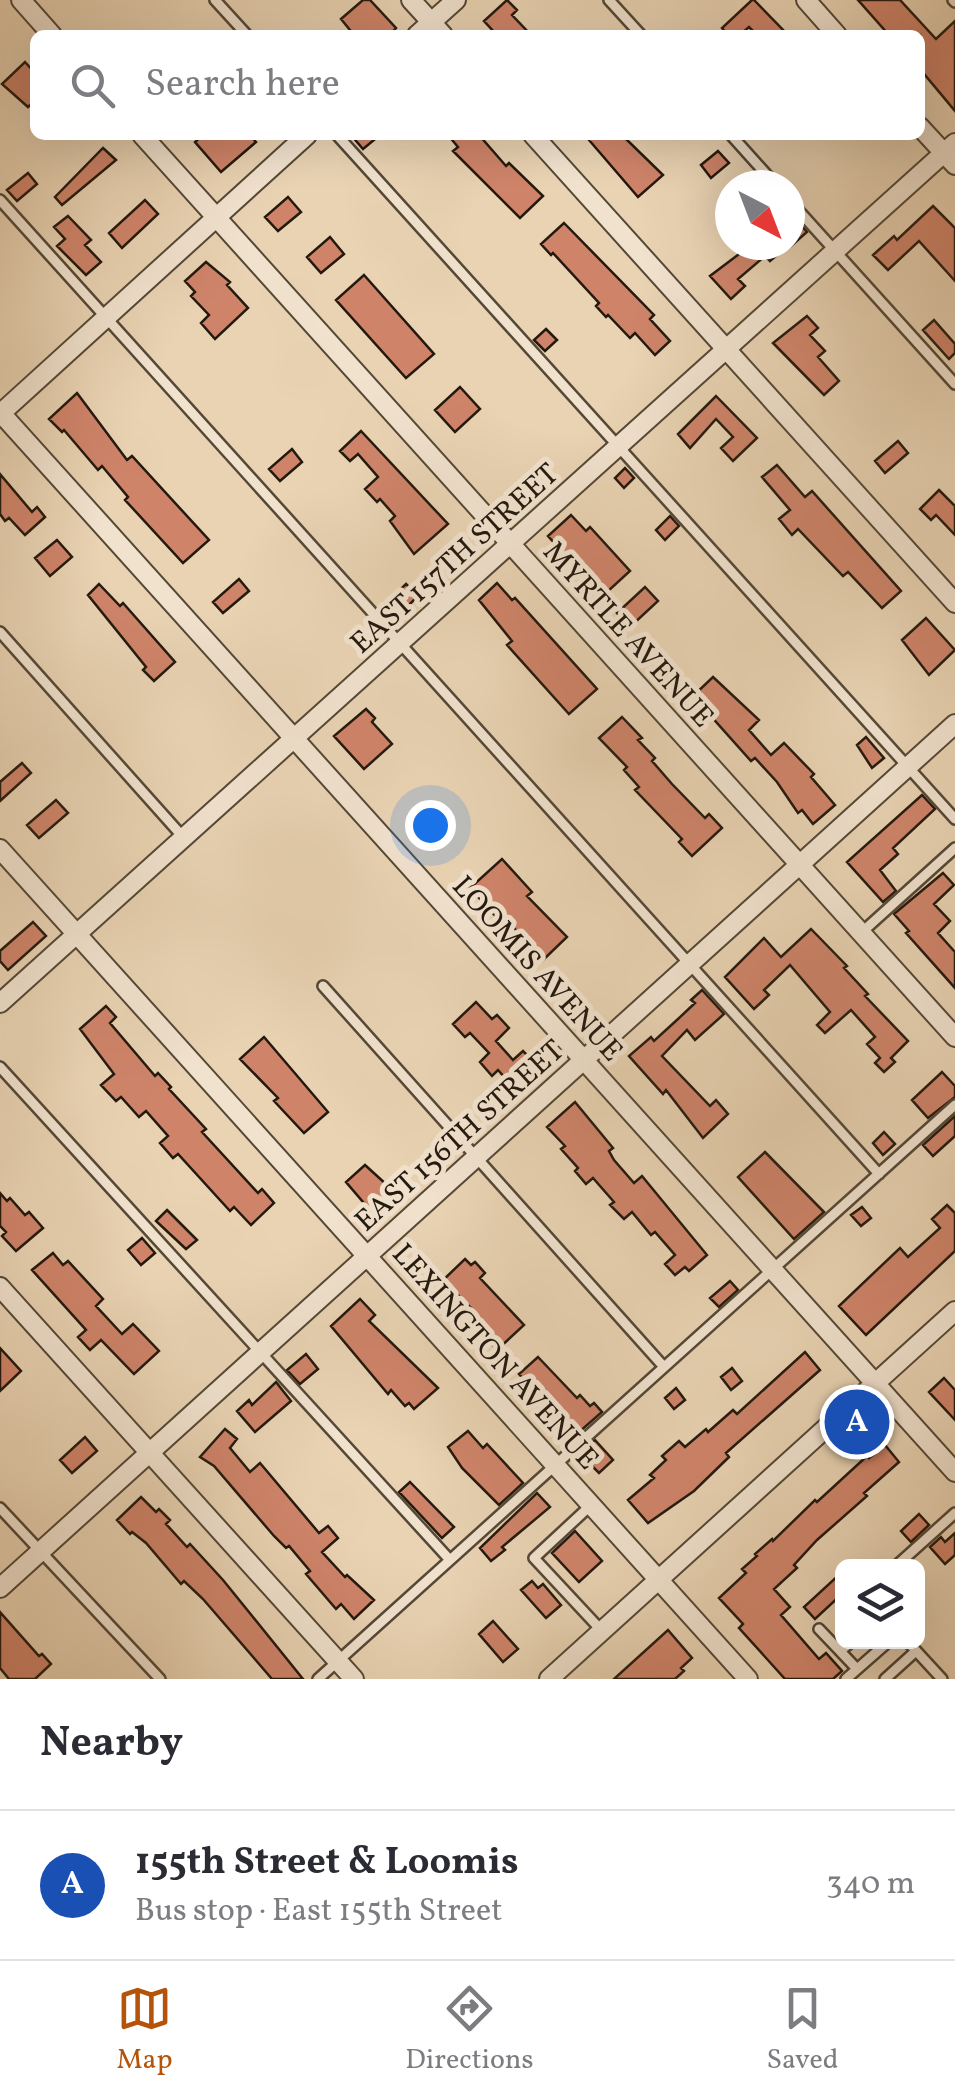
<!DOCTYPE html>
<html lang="en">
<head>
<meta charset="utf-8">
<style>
	:root { --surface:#fff; --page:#f2f2f3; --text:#2b2b33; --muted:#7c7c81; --line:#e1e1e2; --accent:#b45309 }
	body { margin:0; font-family:Vollkorn,serif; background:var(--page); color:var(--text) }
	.controls { position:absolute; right:30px; bottom:30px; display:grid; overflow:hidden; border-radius:15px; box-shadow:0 10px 40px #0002 }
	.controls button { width:90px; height:90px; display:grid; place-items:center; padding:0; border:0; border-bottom:2px solid var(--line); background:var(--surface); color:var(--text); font:50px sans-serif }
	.compass { position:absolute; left:715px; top:170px; width:90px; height:90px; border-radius:50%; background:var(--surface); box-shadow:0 10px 40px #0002; rotate:138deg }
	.you { position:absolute; left:430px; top:825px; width:35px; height:35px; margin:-25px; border:8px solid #fff; border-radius:50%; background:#1a73e8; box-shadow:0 0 0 15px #1a73e833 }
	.badge { display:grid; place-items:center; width:65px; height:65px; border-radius:50%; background:var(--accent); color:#fff; font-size:32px; font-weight:700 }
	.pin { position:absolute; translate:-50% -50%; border:5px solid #fff; box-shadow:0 2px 10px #0006 }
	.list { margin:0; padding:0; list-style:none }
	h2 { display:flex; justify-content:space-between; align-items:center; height:130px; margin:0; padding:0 40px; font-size:42px }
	h2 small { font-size:32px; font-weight:400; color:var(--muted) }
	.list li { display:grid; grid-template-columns:65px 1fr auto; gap:30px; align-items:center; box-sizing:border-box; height:150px; padding:0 40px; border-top:2px solid var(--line) }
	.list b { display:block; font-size:38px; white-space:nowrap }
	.list p { margin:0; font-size:32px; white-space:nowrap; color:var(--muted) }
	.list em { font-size:32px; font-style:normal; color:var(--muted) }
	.icon { flex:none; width:55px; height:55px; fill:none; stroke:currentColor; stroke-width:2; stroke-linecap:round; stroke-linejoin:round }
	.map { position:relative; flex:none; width:955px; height:1679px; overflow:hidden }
	.search { position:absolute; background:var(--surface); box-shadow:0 10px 40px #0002; left:30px; right:30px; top:30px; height:110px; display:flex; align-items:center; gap:25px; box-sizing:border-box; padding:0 35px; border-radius:15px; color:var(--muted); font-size:38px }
	.sheet { height:280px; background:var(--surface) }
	nav { display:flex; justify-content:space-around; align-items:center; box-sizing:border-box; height:140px; border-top:2px solid var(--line); background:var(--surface); font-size:28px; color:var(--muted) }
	nav a { display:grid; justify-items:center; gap:5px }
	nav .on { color:var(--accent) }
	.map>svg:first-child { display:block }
</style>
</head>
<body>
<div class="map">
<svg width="955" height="1679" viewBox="0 0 955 1679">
	<rect width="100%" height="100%" fill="#e9d3b3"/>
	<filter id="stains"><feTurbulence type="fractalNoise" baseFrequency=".002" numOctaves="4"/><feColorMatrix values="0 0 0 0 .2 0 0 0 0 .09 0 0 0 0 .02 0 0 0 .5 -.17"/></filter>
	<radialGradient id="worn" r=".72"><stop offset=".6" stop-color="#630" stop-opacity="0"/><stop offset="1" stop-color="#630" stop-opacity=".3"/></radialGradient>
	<path fill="#cf846a" stroke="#23190e" stroke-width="2.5" d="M363,0H370L396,28L390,35H354L341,19Z
		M507,0L517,10L512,15L531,35H497L484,21Z
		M752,0H754L788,35H757L749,27L740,35H728L722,28Z
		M858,0H900L936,39L955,21V111L920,69V35H889Z
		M25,62L35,73V101L28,107L2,84Z
		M203,135H250L256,142L221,172L195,142Z
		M351,135H380L363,149Z
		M448,135H479L506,166L509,163L543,196L520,218L453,151L458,147Z
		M595,135H622L663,175L638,197L589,140Z
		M103,148L116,160L62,205L55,197Z
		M718,151L729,163L711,178L701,165Z
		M28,173L37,184L17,201L7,190Z
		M288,197L301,212L278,231L265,217Z
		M145,200L158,214L122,248L109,233Z
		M933,206L955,228V281L919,241L888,270L873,255L894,236L897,240Z
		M790,213L807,232L790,247Z
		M68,216L91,240L85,245L101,262L86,275L57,246L65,239L54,227Z
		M564,223L654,315L650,319L670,341L655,355L635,333L630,338L608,315L606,317L596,306L599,303L553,253L551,255L541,244Z
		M330,237L344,254L321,273L307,257Z
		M751,245H789L770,261L765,256L738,279L745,286L731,299L710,276Z
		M206,262L230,282L227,285L248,308L215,339L201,323L209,315L191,296L195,292L185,281Z
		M364,275L434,354L406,378L336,300Z
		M807,316L818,328L810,335L825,351L818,357L839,381L824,395L773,343Z
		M934,320L955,344V353L949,359L923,330Z
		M546,329L557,340L545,351L534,340Z
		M460,387L480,409L455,432L435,410Z
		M77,393L127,460L132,456L209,540L183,563L125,500L128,497L102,466L98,470L64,430L62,432L49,419Z
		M716,396L757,438L733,461L721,448L733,437L716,419L690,448L678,434Z
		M361,431L448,524L414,554L390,521L395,516L380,499L377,502L365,489L378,477L358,454L350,461L340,451Z
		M898,441L908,453L885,473L875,461Z
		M292,449L302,462L280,481L269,469Z
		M777,465L805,497L812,491L901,591L882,608L848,572L843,576L798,529L792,535L779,519L790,510L762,477Z
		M625,468L634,478L624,488L615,478Z
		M0,474L32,512L37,507L45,517L25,535L9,518L5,521L0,514Z
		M939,490L955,506V535L936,515L931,520L920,509Z
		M571,515L586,531L590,527L630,571L606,593L593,579L590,582L548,536Z
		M670,516L679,526L665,540L656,530Z
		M57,540L72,557L50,576L35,558Z
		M239,579L249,591L223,613L213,602Z
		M497,583L512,600L515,598L597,689L569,714L507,645L512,641L479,600Z
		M99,584L120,606L123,603L175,662L154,681L143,670L146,667L88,595Z
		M406,584L418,596L397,617L385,604Z
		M645,587L658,601L630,627L617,613Z
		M926,618L955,650L929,675L902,640Z
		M713,677L759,720L749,730L771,755L784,743L814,774L811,777L835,805L813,824L802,810L798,813L777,782L755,758L751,761L693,696Z
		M366,709L375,718L372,722L392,744L364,769L334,736Z
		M622,717L642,738L638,740L655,758L652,761L672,784L705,818L709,814L722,828L692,856L679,842L682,839L635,790L639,787L624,770L627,767L599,738Z
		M866,737L884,758L872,768L857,745Z
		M22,763L31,773L0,801V782Z
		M922,795L935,809L893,848L898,854L880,870L896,891L883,902L847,862Z
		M56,800L68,813L39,838L27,825Z
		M502,859L532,892L527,896L567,937L540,963L529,952L533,948L504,918L500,921L470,888Z
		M943,873L954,885L934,904L950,921L938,933L955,952V988L906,933L909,931L894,914Z
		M33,922L46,936L8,970L0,961V951Z
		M811,929L847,966L844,968L868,994L865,996L908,1041L891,1058L895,1062L884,1072L875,1063L880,1058L867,1044L875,1037L851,1010L825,1033L817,1025L830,1012L790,965L764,990L769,995L754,1009L725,977L764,938L781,957Z
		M702,990L724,1014L695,1040L687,1030L662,1056L710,1106L716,1100L728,1114L703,1138L666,1090L663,1094L629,1056L651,1037L654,1041L678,1019L695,1003L691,1000Z
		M476,1002L492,1019L497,1015L509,1028L496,1041L513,1060L523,1051L536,1064L512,1086L498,1070L492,1076L480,1062L489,1053L470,1033L465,1037L453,1024Z
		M106,1006L116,1017L110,1023L155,1076L158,1073L171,1087L169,1089L206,1129L202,1132L258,1193L262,1189L274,1203L251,1225L234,1207L230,1211L178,1154L173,1158L160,1143L168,1136L146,1111L139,1117L121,1097L116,1101L101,1085L114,1074L80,1029Z
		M264,1037L328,1112L304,1133L274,1101L278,1098L240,1059Z
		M942,1072L955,1086V1097L928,1118L912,1100Z
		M575,1102L613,1148L609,1151L614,1160L634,1183L642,1176L707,1255L689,1271L685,1267L675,1275L665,1264L675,1255L655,1232L651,1235L632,1212L624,1219L610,1205L614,1202L593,1178L586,1184L575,1171L578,1168L561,1149L565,1146L547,1127Z
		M955,1116V1136L933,1156L923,1145Z
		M884,1132L895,1144L883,1155L873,1143Z
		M765,1152L824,1212L794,1239L738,1177Z
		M365,1165L398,1195L375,1216L346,1182Z
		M0,1193L7,1201L10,1198L25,1215L29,1212L43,1228L16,1251L2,1236L6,1232L0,1226Z
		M947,1205L955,1213V1251L866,1335L839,1306L900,1248L908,1257L940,1228L932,1219Z
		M862,1207L871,1218L861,1226L851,1215Z
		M167,1210L197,1240L186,1249L156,1221Z
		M142,1238L155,1253L141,1265L128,1250Z
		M53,1253L63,1265L68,1261L103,1299L96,1306L122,1334L133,1324L159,1351L134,1374L101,1340L90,1350L78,1337L86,1330L32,1270Z
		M465,1259L471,1265L475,1262L485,1273L480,1278L524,1325L497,1350L485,1337L489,1334L470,1313L473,1310L456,1293L451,1298L438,1285Z
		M730,1281L738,1290L719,1307L710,1298Z
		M360,1299L375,1315L369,1321L438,1388L414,1409L409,1403L405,1406L391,1390L388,1394L331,1326Z
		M0,1348L21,1371L0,1391Z
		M805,1352L820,1370L726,1453L729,1457L694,1491L648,1523L628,1500L654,1478L650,1475L666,1460L662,1456L679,1441L685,1447L706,1429L708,1432L733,1410L737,1414Z
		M306,1354L318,1369L300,1384L287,1370Z
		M538,1357L577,1398L580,1395L590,1406L594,1403L602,1412L578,1433L568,1421L564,1424L519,1374Z
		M732,1368L742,1381L731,1390L721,1377Z
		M944,1378L955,1390V1420L929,1392Z
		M276,1382L291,1401L255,1432L237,1411L249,1400L252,1405Z
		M676,1388L685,1400L674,1409L665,1398Z
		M225,1429L237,1439L230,1448L250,1472L260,1463L319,1533L328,1526L338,1538L322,1552L345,1577L347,1575L374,1600L354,1619L341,1604L336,1609L306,1574L310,1571L289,1546L286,1548L274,1536L214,1466L200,1457Z
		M468,1431L483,1448L487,1444L523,1483L499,1505L462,1468L448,1447Z
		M85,1437L97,1451L72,1473L60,1460Z
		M595,1440L613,1460L599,1473L580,1454Z
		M885,1445L899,1462L864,1493L867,1496L817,1540L794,1565L797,1568L774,1589L790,1607L781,1615L819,1659L826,1653L842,1671L833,1679H785L739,1628L743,1624L719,1598L746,1573L742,1569L757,1556L755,1554L772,1539L773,1541L815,1500L817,1502L867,1456L869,1458Z
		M410,1482L454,1527L442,1538L399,1492Z
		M537,1493L550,1507L502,1547L505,1550L491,1561L480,1548Z
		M141,1497L156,1512L159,1509L170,1520L166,1524L187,1547L190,1544L223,1580L303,1679H272L203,1599L184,1581L181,1584L146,1543L132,1532L130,1534L117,1520Z
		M919,1514L929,1525L911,1542L901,1531Z
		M575,1531L602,1561L579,1582L552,1553Z
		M955,1533V1555L945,1564L930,1547L941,1537L945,1542Z
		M842,1572V1594L815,1619L804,1607Z
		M532,1581L538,1588L543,1584L561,1605L546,1618L521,1590Z
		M0,1612L39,1656L42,1654L51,1664L35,1679H9L0,1668Z
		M493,1621L518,1649L503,1662L479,1634Z
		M668,1630L692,1658L681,1668L684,1671L675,1679H614Z"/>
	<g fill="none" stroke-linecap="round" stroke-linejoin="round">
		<defs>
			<path id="lane" d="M215,0L247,35
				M609,0L641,35
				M953,0L955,2
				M337,135L955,819
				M731,135L776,185
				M0,200L879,1174
				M790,201L955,384
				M0,632L183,837
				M861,933L955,848
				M323,986L664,1367
				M0,1067L450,1560
				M590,1506L534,1558L602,1631
				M0,1508L160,1679
				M896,1566L955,1513
				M819,1629L840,1651
				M851,1642L840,1651L857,1669
				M908,1642L942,1679
				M318,1679L955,1105
				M846,1679L888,1642
				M885,1679L916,1651"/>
			<path id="street" d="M21,0L52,35
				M411,0L443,35
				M806,0L837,35
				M417,35L456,0
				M920,127L955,165
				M142,135L955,1037
				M533,135L955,603
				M0,412L955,1472
				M0,414L307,135
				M0,849L748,1679
				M0,1003L955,143
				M0,1287L354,1679
				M0,1588L955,724
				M549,1679L955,1311"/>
		</defs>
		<use href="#lane" stroke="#544837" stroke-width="14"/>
		<use href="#street" stroke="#544837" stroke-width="22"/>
		<use href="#lane" stroke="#f1e2ce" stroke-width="9"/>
		<use href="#street" stroke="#f1e2ce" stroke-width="18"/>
	</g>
	<g text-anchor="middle" stroke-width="10" stroke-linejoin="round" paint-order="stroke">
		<g font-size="30" fill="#23190e" stroke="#f1e2ce">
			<text transform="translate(454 558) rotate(-42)" y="10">EAST 157TH STREET</text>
			<text transform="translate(629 634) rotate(48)" y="10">MYRTLE AVENUE</text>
			<text transform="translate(538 968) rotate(48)" y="10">LOOMIS AVENUE</text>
			<text transform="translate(459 1135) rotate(-42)" y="10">EAST 156TH STREET</text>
			<text transform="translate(496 1356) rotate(48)" y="10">LEXINGTON AVENUE</text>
		</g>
	</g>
	<rect width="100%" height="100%" filter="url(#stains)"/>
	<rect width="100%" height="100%" fill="url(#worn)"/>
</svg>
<div class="controls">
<button><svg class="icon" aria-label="layers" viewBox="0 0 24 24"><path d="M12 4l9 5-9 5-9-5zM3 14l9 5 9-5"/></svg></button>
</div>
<svg class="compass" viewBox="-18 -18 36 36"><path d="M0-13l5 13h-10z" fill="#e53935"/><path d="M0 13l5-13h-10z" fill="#7c7c81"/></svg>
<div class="you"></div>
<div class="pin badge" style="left:857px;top:1422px;background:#1a4fb4">A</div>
<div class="search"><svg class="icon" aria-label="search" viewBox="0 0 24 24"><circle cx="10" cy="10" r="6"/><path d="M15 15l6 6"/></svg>Search here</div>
</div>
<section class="sheet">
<h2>Nearby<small></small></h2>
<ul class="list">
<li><span class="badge" style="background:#1a4fb4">A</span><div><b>155th Street &amp; Loomis</b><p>Bus stop · East 155th Street</p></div><em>340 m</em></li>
</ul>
</section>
<nav>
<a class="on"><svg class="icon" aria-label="map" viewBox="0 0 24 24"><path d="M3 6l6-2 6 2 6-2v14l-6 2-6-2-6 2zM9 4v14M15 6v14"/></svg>Map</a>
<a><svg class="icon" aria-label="directions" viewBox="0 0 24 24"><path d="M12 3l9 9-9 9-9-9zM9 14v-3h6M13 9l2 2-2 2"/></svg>Directions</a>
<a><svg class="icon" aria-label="saved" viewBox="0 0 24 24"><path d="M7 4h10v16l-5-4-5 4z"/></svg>Saved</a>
</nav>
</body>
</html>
